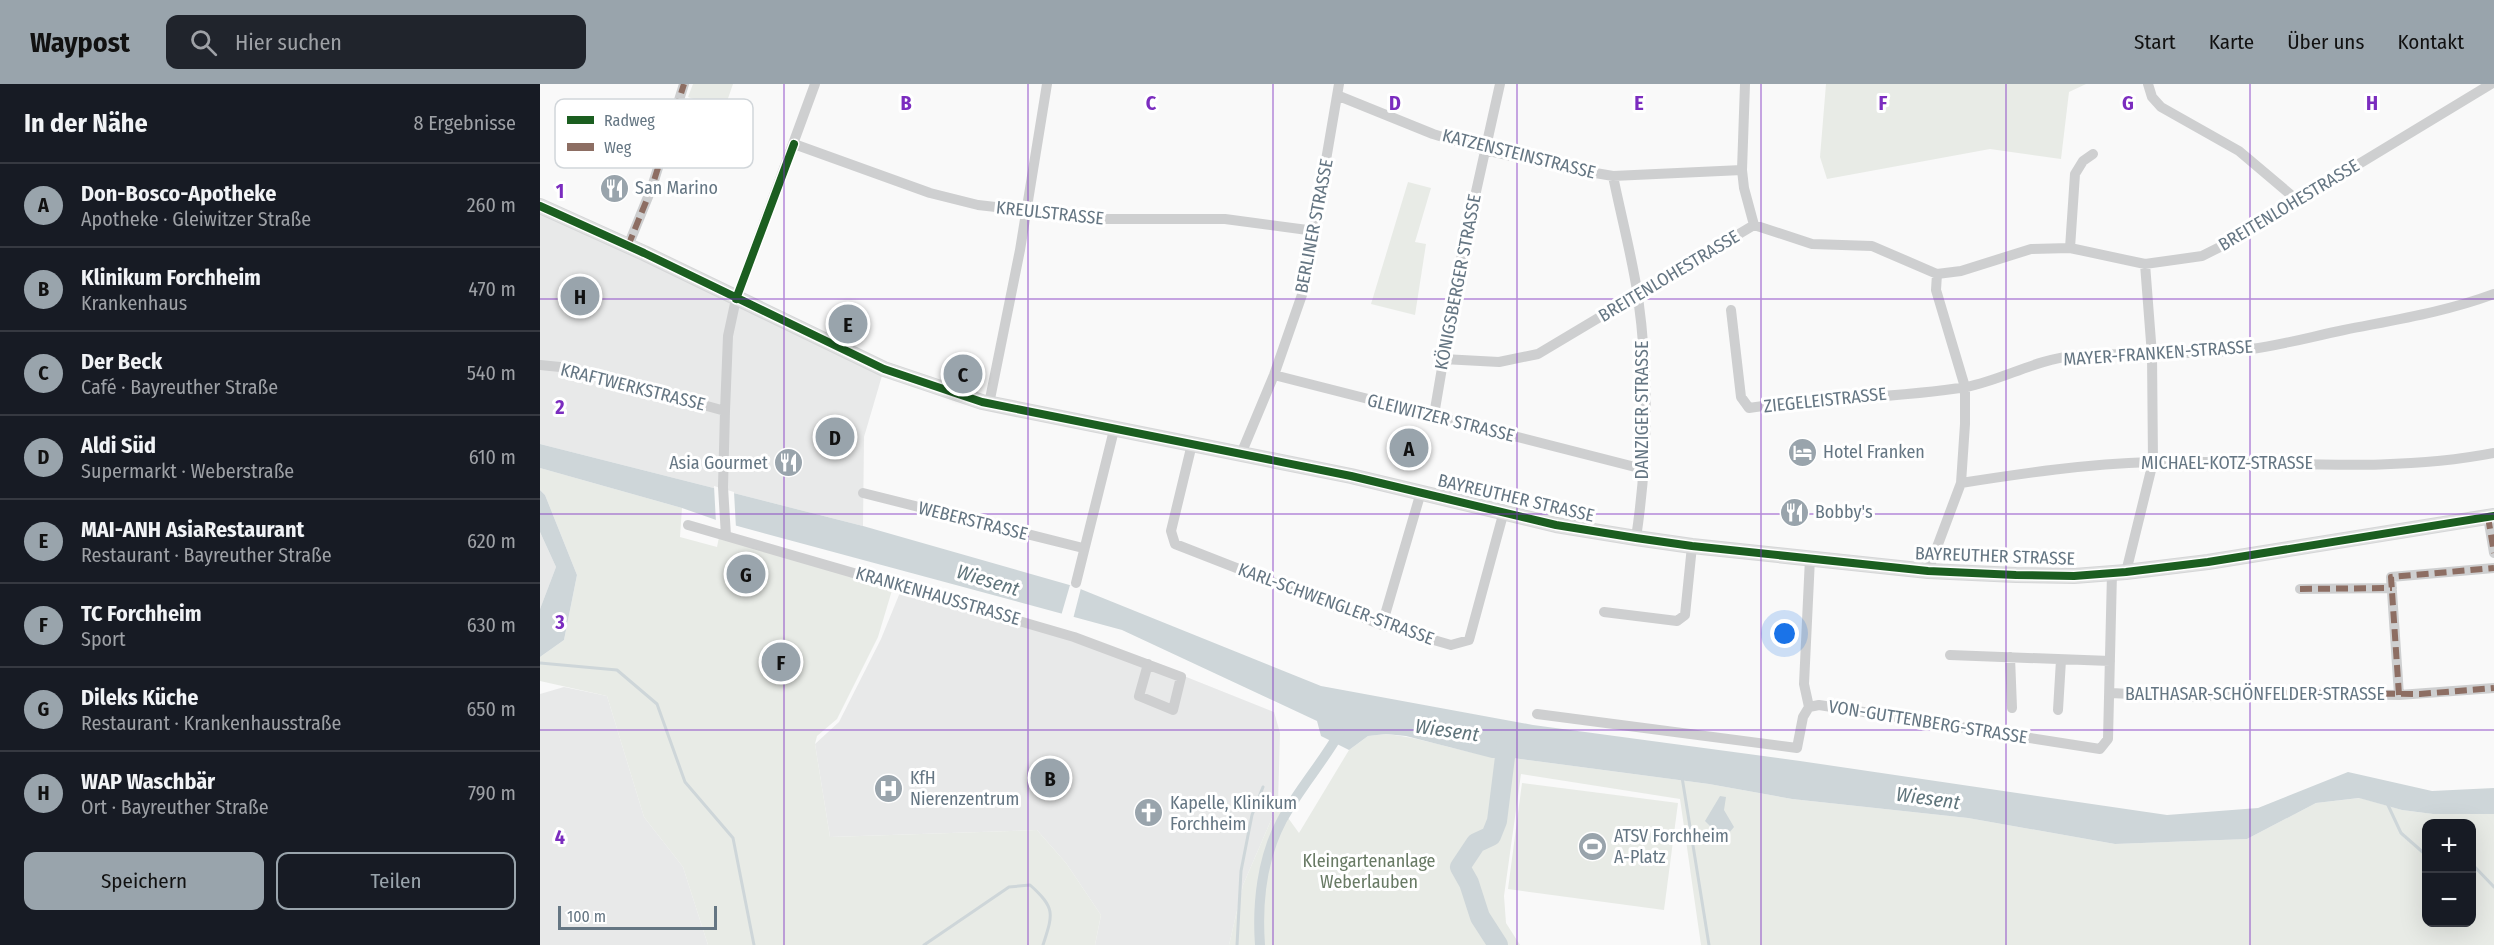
<!DOCTYPE html>
<html lang="de">
<head>
<meta charset="utf-8">
<style>
	:root { --surface:#171b24; --page:#20242c; --text:#f1f3f6; --muted:#9ea1a6; --line:#363941; --accent:#99a4ac }
	body { margin:0; font-family:"Fira Sans Condensed",sans-serif; background:var(--page); color:var(--text) }
	.controls { position:absolute; right:18px; bottom:18px; display:grid; overflow:hidden; border-radius:12px; box-shadow:0 6px 24px #0002 }
	.controls button { width:54px; height:54px; display:grid; place-items:center; padding:0; border:0; border-bottom:2px solid var(--line); background:var(--surface); color:var(--text); font:30px sans-serif }
	.scale { position:absolute; left:18px; bottom:15px; width:159px; box-sizing:border-box; padding-left:6px; border:3px solid #657683; border-top:0; font-size:16px; line-height:21px; white-space:nowrap; color:#657683; -webkit-text-stroke:4px #fff; paint-order:stroke }
	.you { position:absolute; left:1245px; top:550px; width:21px; height:21px; margin:-15px; border:4px solid #fff; border-radius:50%; background:#1a73e8; box-shadow:0 0 0 9px #1a73e833 }
	.badge { display:grid; place-items:center; width:39px; height:39px; border-radius:50%; background:var(--accent); color:#111; font-size:20px; font-weight:700 }
	.pin { position:absolute; translate:-50% -50%; border:3px solid #fff; box-shadow:0 2px 6px #0006 }
	.list { margin:0; padding:0; list-style:none }
	h2 { display:flex; justify-content:space-between; align-items:center; height:78px; margin:0; padding:0 24px; font-size:26px }
	h2 small { font-size:20px; font-weight:400; color:var(--muted) }
	.list li { display:grid; grid-template-columns:39px 1fr auto; gap:18px; align-items:center; box-sizing:border-box; height:84px; padding:0 24px; border-top:2px solid var(--line) }
	.list b { display:block; font-size:22px; white-space:nowrap }
	.list p { margin:0; font-size:20px; white-space:nowrap; color:var(--muted) }
	.list em { font-size:20px; font-style:normal; color:var(--muted) }
	.actions { display:flex; gap:12px; padding:18px 24px }
	.actions a { flex:1; padding:14px 0; border:2px solid var(--accent); border-radius:12px; text-align:center; font-size:21px; color:var(--accent) }
	.actions .main { background:var(--accent); color:#111 }
	.icon { flex:none; width:33px; height:33px; fill:none; stroke:currentColor; stroke-width:2; stroke-linecap:round; stroke-linejoin:round }
	.map { position:relative; flex:none; width:1954px; height:861px; overflow:hidden }
	header { display:flex; align-items:center; gap:36px; box-sizing:border-box; height:84px; padding:0 30px; background:var(--accent); color:#111 }
	header strong { font-size:28px }
	nav { display:flex; gap:33px; margin-inline-start:auto; font-size:21px }
	.search { width:420px; height:54px; background:var(--page); display:flex; align-items:center; gap:15px; box-sizing:border-box; padding:0 21px; border-radius:12px; color:var(--muted); font-size:22px }
	main { display:flex }
	aside { flex:1; background:var(--surface) }
	.map>svg:first-child { display:block }
</style>
</head>
<body>
<header>
<strong>Waypost</strong>
<div class="search"><svg class="icon" aria-label="search" viewBox="0 0 24 24"><circle cx="10" cy="10" r="6"/><path d="M15 15l6 6"/></svg>Hier suchen</div>
<nav><a>Start</a><a>Karte</a><a>Über uns</a><a>Kontakt</a></nav>
</header>
<main>
<aside>
<h2>In der Nähe<small>8 Ergebnisse</small></h2>
<ul class="list">
<li><span class="badge">A</span><div><b>Don-Bosco-Apotheke</b><p>Apotheke · Gleiwitzer Straße</p></div><em>260 m</em></li>
<li><span class="badge">B</span><div><b>Klinikum Forchheim</b><p>Krankenhaus</p></div><em>470 m</em></li>
<li><span class="badge">C</span><div><b>Der Beck</b><p>Café · Bayreuther Straße</p></div><em>540 m</em></li>
<li><span class="badge">D</span><div><b>Aldi Süd</b><p>Supermarkt · Weberstraße</p></div><em>610 m</em></li>
<li><span class="badge">E</span><div><b>MAI-ANH AsiaRestaurant</b><p>Restaurant · Bayreuther Straße</p></div><em>620 m</em></li>
<li><span class="badge">F</span><div><b>TC Forchheim</b><p>Sport</p></div><em>630 m</em></li>
<li><span class="badge">G</span><div><b>Dileks Küche</b><p>Restaurant · Krankenhausstraße</p></div><em>650 m</em></li>
<li><span class="badge">H</span><div><b>WAP Waschbär</b><p>Ort · Bayreuther Straße</p></div><em>790 m</em></li>
</ul>
<div class="actions"><a class="main">Speichern</a><a>Teilen</a></div>
</aside>
<div class="map">
<svg width="1954" height="861" viewBox="0 0 1954 861">
	<rect width="100%" height="100%" fill="#f9f9f9"/>
	<path fill="#e8e9e9" d="M0,122L344,285L324,353L323,442L0,360Z
		M0,448L16,483L0,525Z
		M361,506L579,566L734,628L740,649L738,720L703,801L689,861H555L561,831L526,779L497,746L290,753L275,660L299,638L341,555Z
		M24,603L67,612L104,733L143,783L168,861H0V610Z"/>
	<path fill="#e8ebe6" fill-rule="evenodd" d="M153,0H193L184,26L148,13Z
		M1286,0H1546L1529,8L1521,75L1450,65L1287,95L1280,73Z
		M868,98L891,104L875,158L886,160L875,231L831,220Z
		M0,384L142,424L140,453L177,463L179,453L353,503L338,553L297,635L277,652L275,660L290,753L497,746L526,779L561,831L555,861H168L143,783L104,733L67,612L0,597V573L24,556L37,491L5,411L0,406Z
		M846,650C889,654 930,673 973,674L1169,700L1252,715L1428,734L1575,760L1707,755L1776,719L1820,714L1862,726L1893,730H1954V861H1161L1140,715L981,690L964,812L966,839L980,861H689L703,801L738,720L759,749L809,666L828,652ZM1886,740H1932V838H1886Z
		M982,699L1138,719L1124,826L968,805Z"/>
	<path fill="#ced6d9" d="M0,360L323,442L533,502L781,602L993,641L1260,677L1627,731L1718,724L1808,688L1892,707L1954,704V730H1893L1862,726L1819,714L1776,719L1707,755L1575,760L1428,734L1252,715L1169,700L973,674H952L866,652L846,650L828,652L809,666L781,652L777,637L582,546L179,437L142,424L0,384Z
		M0,406L5,411L37,491L24,556L0,573V525L16,483L0,448Z
		M1180,712L1186,713L1184,726L1194,743L1179,761L1173,745L1165,737Z"/>
	<path fill="#f9f9f9" d="M174,402L194,408L196,444L176,439Z
		M530,501L541,504L533,535L521,532Z"/>
	<g fill="none" stroke-linecap="round" stroke-linejoin="round">
		<path stroke="#ced6d9" stroke-width="3" d="M0,579L77,586L117,620L145,698L193,754L214,861
			M1142,693L1169,861
			M1847,719L1861,749L1886,771
			M1932,780L1954,803
			M384,861L469,803L490,801C516,824 513,830 503,861
			M697,861L701,787L712,731L723,703"/>
		<path stroke="#ced6d9" stroke-width="10" d="M720,861C717,820 722,774 742,736C759,705 783,678 800,648"/>
		<path stroke="#ced6d9" stroke-width="20" d="M958,861L940,833L929,799L920,783L936,759L951,752L957,737L967,657"/>
		<defs>
			<path id="major" d="M0,122L104,169L344,285L442,318L811,392L1016,441L1096,454L1152,462L1388,487L1476,491L1534,492L1586,488L1668,478L1954,432"/>
		</defs>
		<use href="#major" stroke="#d5d6d7" stroke-width="16"/>
		<path stroke="#cecfd0" stroke-width="10" d="M275,0L196,215L188,252L185,327L183,403L186,452L534,553L641,593L633,626L599,612L608,580
			M1205,0L1202,86L1204,104L1214,141
			M1608,0L1612,13L1621,23L1699,67L1757,116
			M799,12L893,50L945,66L1020,83L1073,92L1202,86
			M254,60L390,109L438,121L561,135H685L775,147
			M1073,92C1081,132 1092,172 1098,213C1109,292 1108,374 1096,454
			M88,162L112,103L144,0
			M1530,164L1535,90L1543,77L1553,70
			M1191,226L1201,313L1209,324C1281,313 1354,315 1426,303C1463,296 1496,275 1534,272C1593,268 1652,272 1711,265C1742,261 1774,252 1804,246C1854,236 1906,228 1954,210
			M903,275L959,278L998,270L1214,141L1272,160L1332,162L1397,190L1421,187L1491,165L1530,164L1605,180L1662,172L1690,158L1951,0
			M0,281L30,284L185,327
			M734,291L1103,385
			M449,320L480,166L507,0
			M894,331L919,184L960,0
			M652,360L631,447L635,460L842,541L911,561L929,556L964,427
			M701,370L734,291L764,205L799,0
			M1421,399C1485,389 1546,380 1611,378C1725,375 1841,391 1954,369
			M323,409L543,464
			M1948,433L1954,469
			M148,441L186,452
			M1388,487L1421,399L1425,340V303L1396,206L1397,190
			M1586,488L1613,378L1612,271L1605,180
			M536,499L574,346
			M1760,505L1852,504
			M1064,528L1137,537L1145,531L1152,462
			M842,541L881,408
			M1410,571L1570,577
			M1470,573L1472,624
			M1571,609L1649,613L1728,609L1859,611L1954,604
			M1859,611L1851,493L1954,484
			M1269,623L1264,600L1270,474
			M1518,626L1521,576
			M997,630L1257,664L1263,633L1269,623L1279,621L1560,665L1568,655L1572,489"/>
		<use href="#major" stroke="#e1e2e2" stroke-width="14"/>
		<path stroke="#8d6e63" stroke-width="6" stroke-dasharray="12 6" stroke-linecap="butt" d="M88,162L112,103L144,0
			M1948,433L1954,469
			M1760,505L1852,504
			M1735,609L1880,610L1954,604
			M1859,611L1851,493L1954,484"/>
		<defs>
			<path id="cycleway" d="M0,122L104,169L344,285L442,318L811,392L1016,441L1096,454L1152,462L1388,487L1476,491L1534,492L1586,488L1668,478L1954,432
				M196,215L254,60"/>
		</defs>
		<use href="#cycleway" stroke="#fff" stroke-width="11"/>
		<use href="#cycleway" stroke="#1b5e20" stroke-width="8"/>
	</g>
	<path fill="none" stroke="#7b2cbf" stroke-width="1.5" stroke-opacity="0.55" d="M244,0V861M488,0V861M733,0V861M977,0V861M1221,0V861M1466,0V861M1710,0V861M0,215H1954M0,430H1954M0,646H1954"/>
	<defs>
		<symbol id="restaurant-disc" viewBox="-11 -11 22 22"><circle r="9.5" fill="#99a4ac" stroke="#fff"/><path d="M-5-6h1v4h1v-4h1v4h1v-4h1v5L-1.5 .5V6h-2V.5L-5-1ZM5-6V6H3V1.5H1.5Q1.5-4 5-6Z" fill="#fff"/></symbol>
		<symbol id="hotel-disc" viewBox="-11 -11 22 22"><circle r="9.5" fill="#99a4ac" stroke="#fff"/><path d="M-6-4.5h1.5V1H6V5H4.5V3h-9V5H-6ZM-4 0a1.8 1.8 0 1 1 3.6 0ZM.5 0V-2.5h3Q6-2.5 6 0Z" fill="#fff"/></symbol>
		<symbol id="hospital-disc" viewBox="-11 -11 22 22"><circle r="9.5" fill="#99a4ac" stroke="#fff"/><path d="M-5-5h3v3.5h4V-5h3V5h-3V1.5h-4V5h-3Z" fill="#fff"/></symbol>
		<symbol id="church-disc" viewBox="-11 -11 22 22"><circle r="9.5" fill="#99a4ac" stroke="#fff"/><path d="M-1.2-6h2.4v3.5h3.3v2.4h-3.3V6h-2.4V-.1h-3.3v-2.4h3.3Z" fill="#fff"/></symbol>
		<symbol id="stadium-disc" viewBox="-11 -11 22 22"><circle r="9.5" fill="#99a4ac" stroke="#fff"/><path d="M0-5a6.5 5 0 1 0 0 10a6.5 5 0 1 0 0-10ZM-3.5-1.8h7v3.6h-7Z" fill="#fff"/></symbol>
	</defs>
	<g fill-rule="evenodd">
		<use href="#restaurant-disc" x="58" y="88" width="33" height="33"/>
		<use href="#hotel-disc" x="1246" y="352" width="33" height="33"/>
		<use href="#restaurant-disc" x="232" y="362" width="33" height="33"/>
		<use href="#restaurant-disc" x="1238" y="412" width="33" height="33"/>
		<use href="#hospital-disc" x="332" y="688" width="33" height="33"/>
		<use href="#church-disc" x="592" y="712" width="33" height="33"/>
		<use href="#stadium-disc" x="1036" y="746" width="33" height="33"/>
	</g>
	<g text-anchor="middle" stroke-width="6" stroke-linejoin="round" paint-order="stroke">
		<g font-size="18" fill="#657683" stroke="#fff">
			<text transform="translate(979 70) rotate(14)" y="6">KATZENSTEINSTRASSE</text>
			<text transform="translate(1749 121) rotate(-31)" y="6">BREITENLOHESTRASSE</text>
			<text transform="translate(510 129) rotate(6)" y="6">KREULSTRASSE</text>
			<text transform="translate(774 142) rotate(-79)" y="6">BERLINER STRASSE</text>
			<text transform="translate(1129 192) rotate(-31)" y="6">BREITENLOHESTRASSE</text>
			<text transform="translate(918 198) rotate(-79)" y="6">KÖNIGSBERGER STRASSE</text>
			<text transform="translate(1618 269) rotate(-4)" y="6">MAYER-FRANKEN-STRASSE</text>
			<text transform="translate(93 303) rotate(14)" y="6">KRAFTWERKSTRASSE</text>
			<text transform="translate(1285 316) rotate(-6)" y="6">ZIEGELEISTRASSE</text>
			<text transform="translate(1102 326) rotate(-90)" y="6">DANZIGER STRASSE</text>
			<text transform="translate(901 334) rotate(14)" y="6">GLEIWITZER STRASSE</text>
			<text x="1687" y="385">MICHAEL-KOTZ-STRASSE</text>
			<text transform="translate(976 414) rotate(13)" y="6">BAYREUTHER STRASSE</text>
			<text transform="translate(433 437) rotate(14)" y="6">WEBERSTRASSE</text>
			<text transform="translate(1455 472) rotate(2)" y="6">BAYREUTHER STRASSE</text>
			<text transform="translate(398 512) rotate(16)" y="6">KRANKENHAUSSTRASSE</text>
			<text transform="translate(796 520) rotate(20)" y="6">KARL-SCHWENGLER-STRASSE</text>
			<text x="1715" y="616">BALTHASAR-SCHÖNFELDER-STRASSE</text>
			<text transform="translate(1388 638) rotate(9)" y="6">VON-GUTTENBERG-STRASSE</text>
		</g>
		<g font-size="18" fill="#657683" stroke="#fff" text-anchor="start">
			<text x="95" y="110">San Marino</text>
			<text x="1283" y="374">Hotel Franken</text>
			<text x="228" y="385" text-anchor="end">Asia Gourmet</text>
			<text x="1275" y="434">Bobby's</text>
			<text x="370" y="700">KfH<tspan x="370" dy="21">Nierenzentrum</tspan></text>
			<text x="630" y="725">Kapelle, Klinikum<tspan x="630" dy="21">Forchheim</tspan></text>
			<text x="1074" y="758">ATSV Forchheim<tspan x="1074" dy="21">A-Platz</tspan></text>
		</g>
		<g font-size="18" fill="#687a64" stroke="#fff">
			<text x="829" y="783">Kleingartenanlage<tspan x="829" dy="21">Weberlauben</tspan></text>
		</g>
		<g font-size="20" font-style="italic" fill="#60757c" stroke="#fff">
			<text transform="translate(448 496) rotate(17)" y="7">Wiesent</text>
			<text transform="translate(907 646) rotate(8)" y="7">Wiesent</text>
			<text transform="translate(1388 714) rotate(8)" y="7">Wiesent</text>
		</g>
	</g>
	<rect x="15" y="15" width="198" height="69" rx="9" fill="#fff" stroke="#d1d6da" stroke-width="1.5"/>
	<rect x="27" y="32" width="27" height="8" fill="#1b5e20"/>
	<rect x="27" y="59" width="27" height="8" fill="#8d6e63"/>
	<g font-size="16" fill="#657683">
		<text x="64" y="42">Radweg</text>
		<text x="64" y="69">Weg</text>
	</g>
	<g font-size="20" text-anchor="middle" font-weight="bold" fill="#7b2cbf" stroke="#fff" stroke-width="6" stroke-linejoin="round" paint-order="stroke">
		<text x="366" y="26">B</text>
		<text x="611" y="26">C</text>
		<text x="855" y="26">D</text>
		<text x="1099" y="26">E</text>
		<text x="1343" y="26">F</text>
		<text x="1588" y="26">G</text>
		<text x="1832" y="26">H</text>
		<text x="20" y="114">1</text>
		<text x="20" y="330">2</text>
		<text x="20" y="545">3</text>
		<text x="20" y="760">4</text>
	</g>
</svg>
<div class="controls">
<button>+</button>
<button>−</button>
</div>
<div class="scale">100 m</div>
<div class="you"></div>
<div class="pin badge" style="left:869px;top:364px">A</div>
<div class="pin badge" style="left:510px;top:694px">B</div>
<div class="pin badge" style="left:423px;top:290px">C</div>
<div class="pin badge" style="left:295px;top:353px">D</div>
<div class="pin badge" style="left:308px;top:240px">E</div>
<div class="pin badge" style="left:241px;top:578px">F</div>
<div class="pin badge" style="left:206px;top:490px">G</div>
<div class="pin badge" style="left:40px;top:212px">H</div>
</div>
</main>
</body>
</html>
